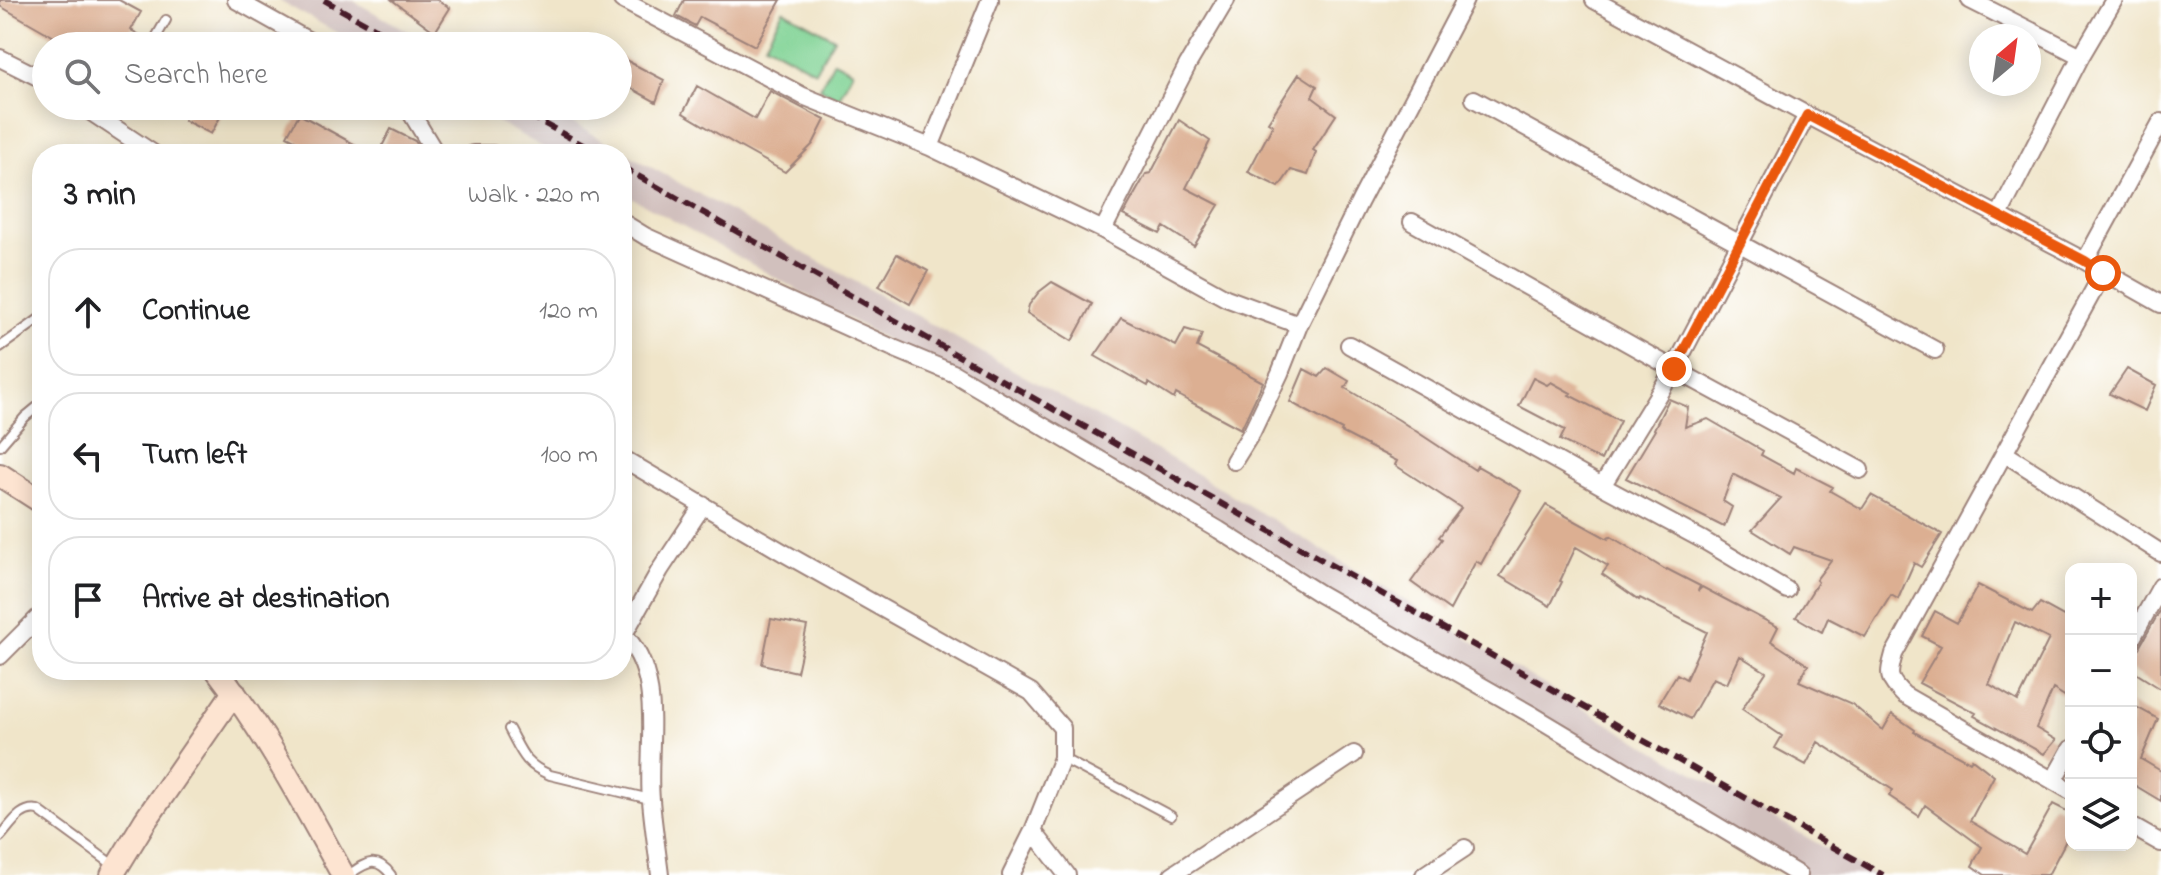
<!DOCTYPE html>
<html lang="en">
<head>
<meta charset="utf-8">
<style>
	:root { --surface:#fff; --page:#f2f2f2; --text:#202124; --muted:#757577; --line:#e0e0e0 }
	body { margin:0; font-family:"Indie Flower",sans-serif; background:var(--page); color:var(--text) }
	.controls { position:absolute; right:24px; bottom:24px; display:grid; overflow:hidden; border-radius:16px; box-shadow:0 4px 20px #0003 }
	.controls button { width:72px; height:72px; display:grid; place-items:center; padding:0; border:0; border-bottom:2px solid var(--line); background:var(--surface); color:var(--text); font:40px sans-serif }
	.compass { position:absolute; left:1969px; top:24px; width:72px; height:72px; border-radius:50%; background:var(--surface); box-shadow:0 4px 20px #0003; rotate:29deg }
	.stop { position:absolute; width:24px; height:24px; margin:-18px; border:6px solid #ea580c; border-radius:50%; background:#fff }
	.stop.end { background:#ea580c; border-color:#fff; box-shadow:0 2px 8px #0008 }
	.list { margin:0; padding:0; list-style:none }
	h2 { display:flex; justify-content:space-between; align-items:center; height:104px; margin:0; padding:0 32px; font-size:34px }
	h2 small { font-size:26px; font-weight:400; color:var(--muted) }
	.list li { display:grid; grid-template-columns:52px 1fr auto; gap:24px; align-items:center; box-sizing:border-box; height:128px; margin:0 16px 16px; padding:0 16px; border:2px solid var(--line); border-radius:32px }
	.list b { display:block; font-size:30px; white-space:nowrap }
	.list em { font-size:26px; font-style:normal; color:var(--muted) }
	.icon { flex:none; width:44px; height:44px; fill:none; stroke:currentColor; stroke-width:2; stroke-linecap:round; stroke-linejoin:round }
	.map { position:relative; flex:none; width:2161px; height:875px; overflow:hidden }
	.search { position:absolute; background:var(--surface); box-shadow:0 4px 20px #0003; left:32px; top:32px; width:600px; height:88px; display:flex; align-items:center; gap:20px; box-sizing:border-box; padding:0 28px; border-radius:44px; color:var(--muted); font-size:30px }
	.panel { position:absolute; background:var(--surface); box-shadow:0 4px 20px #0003; left:32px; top:144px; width:600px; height:536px; border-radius:32px }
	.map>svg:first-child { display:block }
</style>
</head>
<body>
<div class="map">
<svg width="2161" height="875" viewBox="0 0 2161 875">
	<rect width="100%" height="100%" fill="#fff"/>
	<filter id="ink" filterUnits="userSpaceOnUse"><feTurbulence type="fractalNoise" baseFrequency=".0125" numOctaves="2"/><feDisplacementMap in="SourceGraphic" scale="16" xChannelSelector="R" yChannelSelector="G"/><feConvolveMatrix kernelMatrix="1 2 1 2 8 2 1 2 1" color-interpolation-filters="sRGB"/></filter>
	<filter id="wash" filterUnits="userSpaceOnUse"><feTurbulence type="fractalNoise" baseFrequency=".006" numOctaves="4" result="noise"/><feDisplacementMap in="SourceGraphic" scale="32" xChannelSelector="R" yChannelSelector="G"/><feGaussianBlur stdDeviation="1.8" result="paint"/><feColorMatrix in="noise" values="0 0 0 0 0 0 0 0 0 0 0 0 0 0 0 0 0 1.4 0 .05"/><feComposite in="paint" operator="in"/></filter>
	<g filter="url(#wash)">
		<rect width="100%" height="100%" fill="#f0e5c9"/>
		<path fill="#d1c0bd" d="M278,0H352L434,46H361Z
			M469,106H542L1172,459L1622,732L1873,875H1801L1143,483L622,192V154H555Z"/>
		<path fill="#80d394" stroke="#657960" stroke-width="2" d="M783,10L834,38L815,71L765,44Z
			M834,61L853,71L839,98L820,88Z"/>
		<g id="blocks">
			<path fill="#dcaf92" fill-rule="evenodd" d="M0,0H119L141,12L131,30L147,39L144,46H51L56,38L0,6Z
				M392,0H438L450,8L435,32Z
				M684,0H781L755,46L700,17L695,26L676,16Z
				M618,56L664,80L656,102L618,81Z
				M1299,74L1317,86L1312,97L1336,115L1313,150L1316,152L1308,175L1291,170L1279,187L1248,172L1273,125L1268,122Z
				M697,86L755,119L770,91L825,120L813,144L785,172L740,147L683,113Z
				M191,106H226L211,134L184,120Z
				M299,114L372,154H321L287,136Z
				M1179,120L1210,141L1186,188L1219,205L1194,246L1164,227L1160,234L1123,215L1146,174L1151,173Z
				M391,129L415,141L423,154H378Z
				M897,254L928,271L910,304L879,286Z
				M1052,282L1092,304L1072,341L1027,313L1029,305L1039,292Z
				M1121,318L1176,346L1185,329L1202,334L1197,347L1263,382L1241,429L1176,394L1174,399L1149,383L1148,386L1095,356Z
				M1327,368L1349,381L1345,388L1399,420L1475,470L1477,466L1521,491L1481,564L1476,561L1450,610L1411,582L1442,539L1439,537L1461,508L1395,465L1397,461L1341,432L1342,430L1290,402L1304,369L1319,377Z
				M2127,369L2156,385L2145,411L2110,394Z
				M1533,378L1547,385L1551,382L1571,393L1569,395L1620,421L1601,460L1560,440L1565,430L1519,406Z
				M1669,399L1688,407L1685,427L1708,419L1763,451L1761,455L1794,473L1796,468L1833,487L1830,491L1862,509L1871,495L1942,534L1921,567L1914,563L1898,599L1891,595L1865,637L1828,618L1822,632L1796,617L1818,582L1816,580L1831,560L1794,547L1790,554L1752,530L1781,498L1733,474L1723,501L1732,507L1724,527L1626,478L1655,430L1654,429Z
				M1546,505L1608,539L1610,536L1666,570L1667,569L1700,586L1698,591L1702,587L1778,627L1771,641L1808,665L1799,681L1852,704L1883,730L1892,714L1915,730L1914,732L1970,762L1972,759L1994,776L1970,821L2025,854L2053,804L2071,813V831L2048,875H1985L1972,866L1982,847L1925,805L1919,816L1889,796L1893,790L1818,742L1806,765L1775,748L1782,736L1742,709L1766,672L1740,656L1727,684L1713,678L1690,719L1659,703L1677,674L1686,679L1707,632L1640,598L1639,600L1602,574L1608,566L1576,547L1560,581L1562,582L1550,606L1500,576Z
				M1978,585L2032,613L2040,603L2071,620V700L2053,689L2036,728L2056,740L2044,754L1974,716L1976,713L1919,683L1941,646L1922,636L1935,611L1957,623ZM2015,622L2049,639L2018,701L1989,684Z
				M2161,609V689L2131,670V662Z
				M771,619L807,626L797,672L762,664Z
				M2131,704L2158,719L2141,759L2161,771V801L2131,783Z"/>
		</g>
	</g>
	<g filter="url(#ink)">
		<use href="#blocks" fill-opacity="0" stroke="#9d827a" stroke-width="2"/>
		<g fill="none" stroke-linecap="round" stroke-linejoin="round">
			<defs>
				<path id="lane" d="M151,46L166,20
					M106,122L116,106
					M0,347L42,317
					M0,446L25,417L42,403
					M509,729C522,753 524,764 550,775L650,799
					M1062,758L1171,816
					M0,837C11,825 21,806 38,810L116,867
					M348,875C365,864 376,854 391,875"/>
				<path id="street" d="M236,0L318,46
					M622,0L803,96L930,147L1103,230L1226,298L1299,325
					M1594,0L1807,115L2085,261L2161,304
					M1970,0L2081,56
					M0,58L46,81
					M1474,99L1935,350
					M82,106L154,154
					M407,106L436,154
					M930,147L990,0
					M473,154H493
					M1998,217L2081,56L2114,0
					M622,222L645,236L893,348L953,373L1219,530L1320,594L1534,716L1799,875
					M1412,222L1674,369L1860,470
					M1103,230L1188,64L1226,0
					M2085,261L2161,122
					M1349,345L1602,486L1703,540L1787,590
					M2004,453L2161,553
					M622,458L784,553L1031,692L1062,728V758L1033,831L1011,875
					M1234,461L1252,432L1280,373L1299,325L1360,201L1465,0
					M1602,486L1674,369L1807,115
					M622,633C666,675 646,746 651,800C653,825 657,850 660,875
					M624,634L660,570L703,505
					M2131,640L2161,586
					M0,656L42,614
					M2053,781L2071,749
					M2071,791L1904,695C1887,678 1888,676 1894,654L2103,273
					M2131,826L2161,843
					M1033,831L1067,875
					M1172,875L1354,754
					M1424,875L1465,848"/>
				<path id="secondary" d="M0,475L42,502
					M217,670C266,733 304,805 343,875
					M112,875L145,821L234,692"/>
			</defs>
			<use href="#lane" stroke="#9d827a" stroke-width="12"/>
			<use href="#street" stroke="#9d827a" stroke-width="20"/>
			<use href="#secondary" stroke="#9d827a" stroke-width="26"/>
			<use href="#lane" stroke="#fff" stroke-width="8"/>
			<use href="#street" stroke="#fff" stroke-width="16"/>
			<use href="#secondary" stroke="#fde4d1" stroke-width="22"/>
			<path stroke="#4a1f2b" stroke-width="6" stroke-dasharray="12 6" stroke-linecap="butt" d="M324,0L406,46
				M513,106L599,154
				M622,167L1883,875"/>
		</g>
	</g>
	<g fill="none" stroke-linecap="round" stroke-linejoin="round" filter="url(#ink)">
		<path stroke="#ea580c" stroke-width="10" d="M1674,369L1807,115L2085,261L2103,273"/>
	</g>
</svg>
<div class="controls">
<button>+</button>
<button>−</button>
<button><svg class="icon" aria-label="locate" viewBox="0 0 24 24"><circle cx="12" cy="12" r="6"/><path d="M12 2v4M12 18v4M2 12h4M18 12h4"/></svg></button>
<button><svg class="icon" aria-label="layers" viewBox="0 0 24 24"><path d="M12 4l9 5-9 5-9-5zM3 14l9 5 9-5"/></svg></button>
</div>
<svg class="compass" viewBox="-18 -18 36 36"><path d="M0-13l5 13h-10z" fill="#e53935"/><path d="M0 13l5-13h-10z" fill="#757577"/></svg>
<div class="stop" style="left:2103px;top:273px"></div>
<div class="stop end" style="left:1674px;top:369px"></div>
<div class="search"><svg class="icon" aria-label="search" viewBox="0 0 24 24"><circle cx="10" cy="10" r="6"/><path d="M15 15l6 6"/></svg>Search here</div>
<section class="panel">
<h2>3 min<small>Walk · 220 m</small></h2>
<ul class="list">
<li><svg class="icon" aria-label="ahead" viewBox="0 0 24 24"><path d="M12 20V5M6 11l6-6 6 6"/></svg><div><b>Continue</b></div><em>120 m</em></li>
<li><svg class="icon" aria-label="left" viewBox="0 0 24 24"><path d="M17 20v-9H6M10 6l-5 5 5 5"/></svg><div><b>Turn left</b></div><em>100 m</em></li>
<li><svg class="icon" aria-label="arrive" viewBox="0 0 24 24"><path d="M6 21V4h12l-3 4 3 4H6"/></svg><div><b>Arrive at destination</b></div></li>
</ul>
</section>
</div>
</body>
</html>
